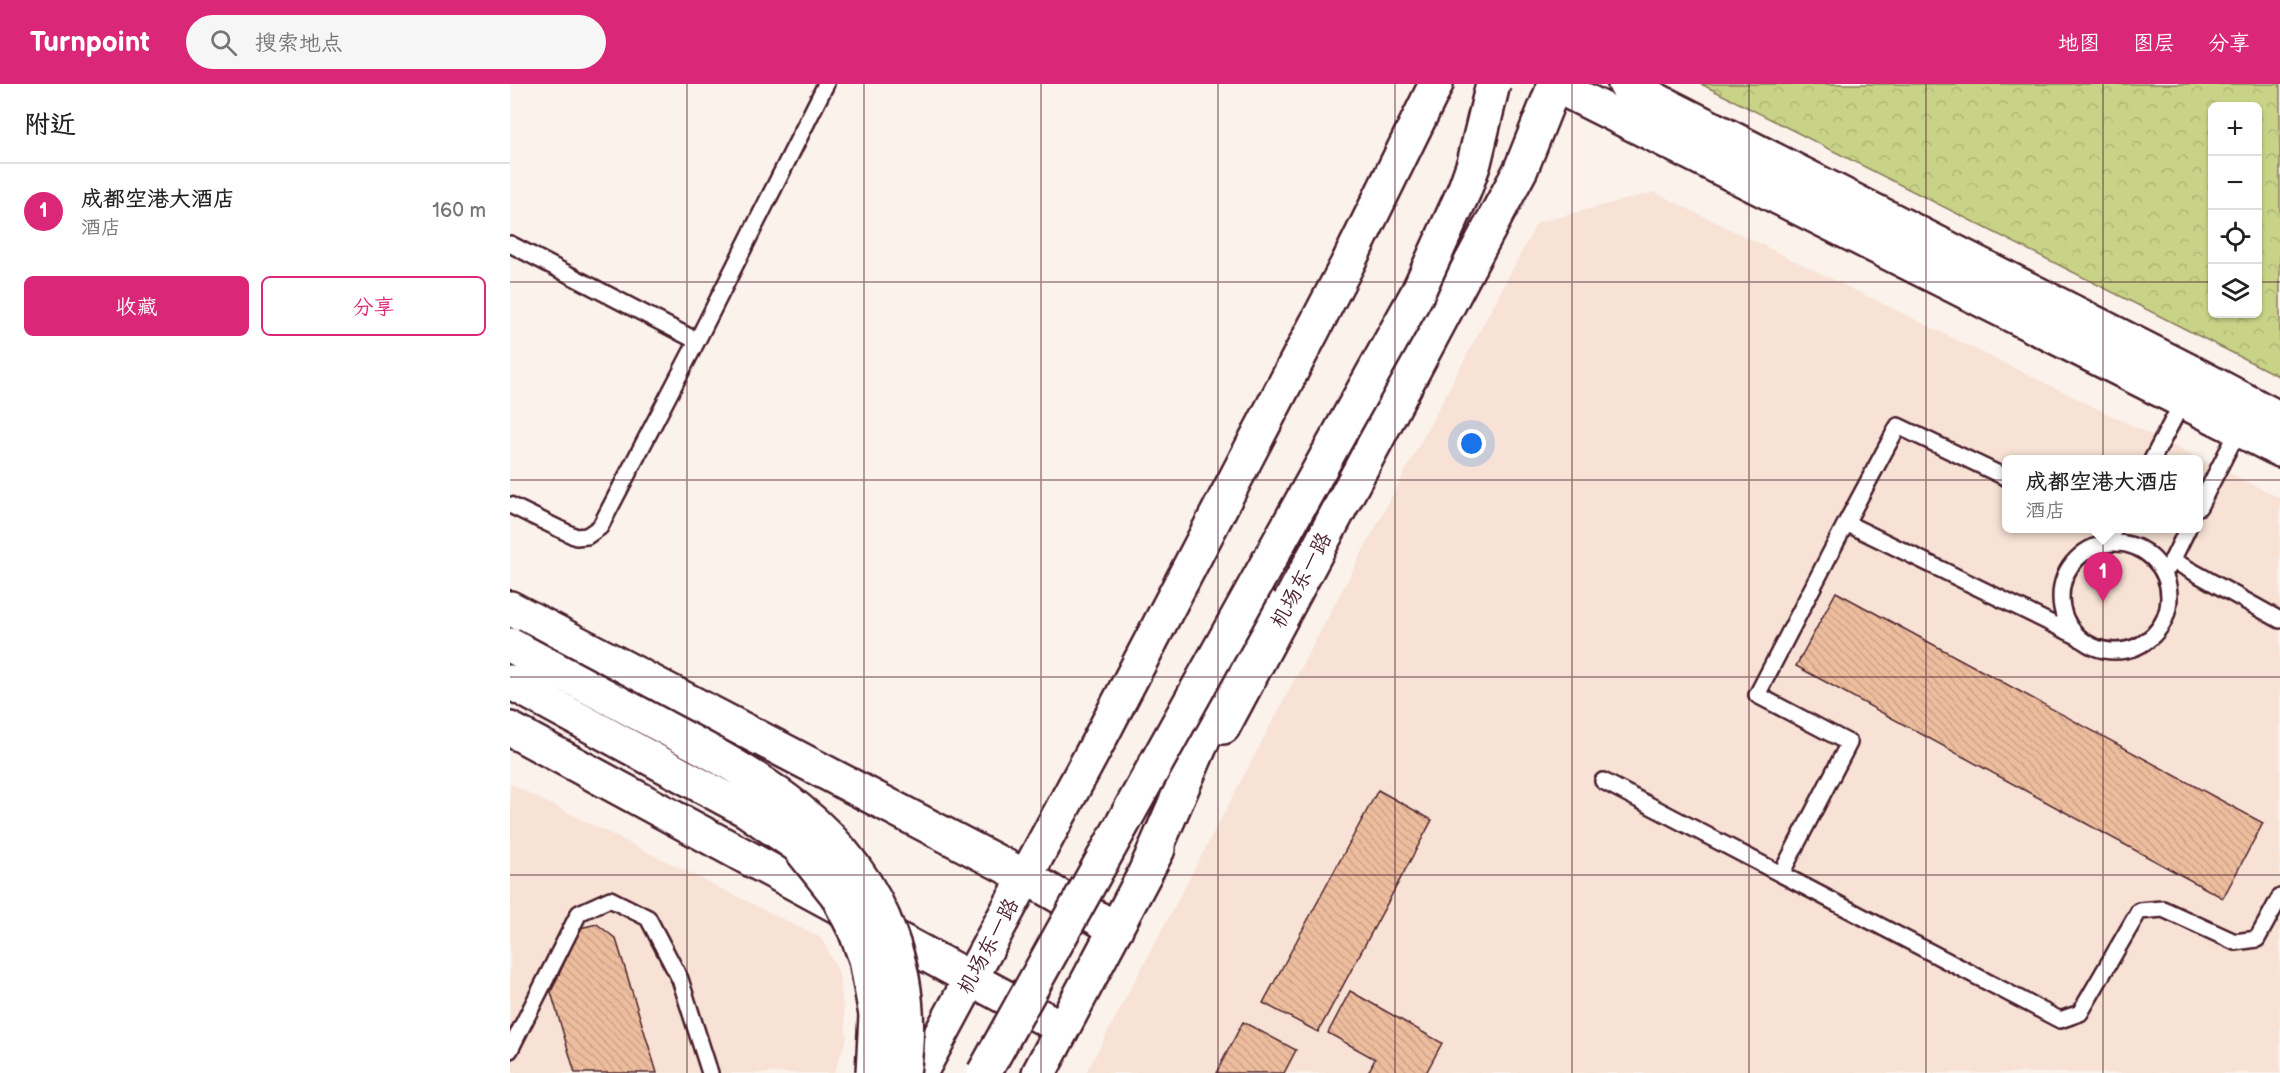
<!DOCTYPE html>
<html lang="zh">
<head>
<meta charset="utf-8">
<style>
	:root { --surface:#fff; --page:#f6f6f6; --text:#222; --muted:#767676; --line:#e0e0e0; --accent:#db2777 }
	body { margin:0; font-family:"Balsamiq Sans","LXGW WenKai TC",sans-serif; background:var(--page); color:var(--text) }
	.controls { position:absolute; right:18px; top:18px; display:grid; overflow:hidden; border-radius:9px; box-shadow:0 2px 4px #0004 }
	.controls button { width:54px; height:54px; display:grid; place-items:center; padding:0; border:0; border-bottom:2px solid var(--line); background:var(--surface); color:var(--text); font:30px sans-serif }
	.you { position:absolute; left:962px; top:360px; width:21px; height:21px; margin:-15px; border:4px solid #fff; border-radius:50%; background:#1a73e8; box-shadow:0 0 0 9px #1a73e833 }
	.badge { display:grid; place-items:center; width:39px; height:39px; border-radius:50%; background:var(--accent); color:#fff; font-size:20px; font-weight:700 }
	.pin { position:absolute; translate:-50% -50px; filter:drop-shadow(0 2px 3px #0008) }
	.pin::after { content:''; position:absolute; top:32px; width:21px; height:18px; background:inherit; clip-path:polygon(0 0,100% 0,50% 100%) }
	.popup { position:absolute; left:1492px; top:371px; width:201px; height:78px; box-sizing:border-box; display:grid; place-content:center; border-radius:9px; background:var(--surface); filter:drop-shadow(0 2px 4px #0005); font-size:20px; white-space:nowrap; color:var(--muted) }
	.popup b { font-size:22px; color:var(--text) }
	.popup::after { content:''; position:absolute; left:50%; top:100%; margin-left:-12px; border:12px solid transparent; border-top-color:var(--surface) }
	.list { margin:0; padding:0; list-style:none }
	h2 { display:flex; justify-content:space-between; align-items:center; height:78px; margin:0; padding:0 24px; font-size:26px }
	h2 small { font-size:20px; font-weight:400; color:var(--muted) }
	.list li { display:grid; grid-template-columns:39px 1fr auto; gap:18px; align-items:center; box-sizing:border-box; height:96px; padding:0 24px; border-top:2px solid var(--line) }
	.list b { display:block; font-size:22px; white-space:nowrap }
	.list p { margin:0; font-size:20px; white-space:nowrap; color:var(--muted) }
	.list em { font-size:20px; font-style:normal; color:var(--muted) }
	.actions { display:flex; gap:12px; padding:18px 24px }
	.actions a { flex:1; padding:14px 0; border:2px solid var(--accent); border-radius:9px; text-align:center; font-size:21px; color:var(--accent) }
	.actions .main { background:var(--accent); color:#fff }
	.icon { flex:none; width:33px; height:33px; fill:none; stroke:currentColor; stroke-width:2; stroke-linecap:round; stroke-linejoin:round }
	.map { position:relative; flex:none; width:1770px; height:989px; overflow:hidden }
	header { display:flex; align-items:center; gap:36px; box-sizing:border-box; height:84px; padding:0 30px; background:var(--accent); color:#fff }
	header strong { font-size:28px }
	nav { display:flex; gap:33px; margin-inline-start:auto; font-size:21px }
	.search { width:420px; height:54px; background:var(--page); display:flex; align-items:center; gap:15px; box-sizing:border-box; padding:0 21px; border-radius:33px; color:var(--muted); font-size:22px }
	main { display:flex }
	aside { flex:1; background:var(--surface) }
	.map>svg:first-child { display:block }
</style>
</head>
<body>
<header>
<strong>Turnpoint</strong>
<div class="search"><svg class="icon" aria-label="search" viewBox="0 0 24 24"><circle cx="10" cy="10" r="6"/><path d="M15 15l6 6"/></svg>搜索地点</div>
<nav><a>地图</a><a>图层</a><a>分享</a></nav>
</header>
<main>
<aside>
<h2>附近<small></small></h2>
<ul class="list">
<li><span class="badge">1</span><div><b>成都空港大酒店</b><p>酒店</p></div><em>160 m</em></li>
</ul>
<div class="actions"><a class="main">收藏</a><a>分享</a></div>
</aside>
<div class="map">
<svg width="1770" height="989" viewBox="0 0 1770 989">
	<defs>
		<pattern id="park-crowns" width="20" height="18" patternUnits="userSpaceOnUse" patternTransform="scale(1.5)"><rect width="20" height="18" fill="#c8d387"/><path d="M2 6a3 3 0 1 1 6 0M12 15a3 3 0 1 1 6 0" fill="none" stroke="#adb575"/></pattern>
		<pattern id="building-back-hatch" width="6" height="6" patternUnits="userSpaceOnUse" patternTransform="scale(1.5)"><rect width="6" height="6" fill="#edbd9e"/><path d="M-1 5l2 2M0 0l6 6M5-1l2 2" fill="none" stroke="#cda288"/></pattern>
	</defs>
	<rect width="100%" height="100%" fill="#fbf2ec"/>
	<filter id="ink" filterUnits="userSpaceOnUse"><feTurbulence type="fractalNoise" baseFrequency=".0167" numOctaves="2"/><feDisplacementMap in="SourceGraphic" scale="12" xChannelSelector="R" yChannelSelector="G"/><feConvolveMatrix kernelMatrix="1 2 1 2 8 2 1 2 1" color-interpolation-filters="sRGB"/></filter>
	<g filter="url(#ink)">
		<path fill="#f7e2d5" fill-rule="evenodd" d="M1144,108L1770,414V989H576L1027,139ZM1497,376H1689V444H1497Z
			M0,700L311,854L329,889L337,953L324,989H0Z"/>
		<path fill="url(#park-crowns)" stroke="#897959" stroke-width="1.5" fill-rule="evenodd" d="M1191,0H1770V293ZM1702,22H1748V230H1702Z"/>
		<path fill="url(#building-back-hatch)" stroke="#4a1f2b" stroke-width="1.5" d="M1326,508L1753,739L1713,814L1286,582Z
			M868,706L922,736L808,948L753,919Z
			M87,840L106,855L147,989H65L41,908L70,844Z
			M840,907L932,959L916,989H858L865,975L818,949Z
			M733,938L786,966L774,989H706Z"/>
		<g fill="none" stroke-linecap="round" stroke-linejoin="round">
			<defs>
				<path id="service" d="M0,160L187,257
					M1642,376L1673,317
					M1497,394L1388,342L1336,439L1569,553
					M0,421L66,453L77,452L90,443L187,257L316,0
					M1689,423L1729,345
					M1601,444L1604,446
					M1551 513a54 54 0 1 1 108 0a54 54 0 1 1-108 0Z
					M1662,476L1770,536
					M1659,483L1678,444
					M1093,697L1550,936L1570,929L1629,827L1653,825L1725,858L1747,855L1770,813
					M1271,790L1339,659L1247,611L1336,439
					M0,966L69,829L100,815L138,834L170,895L200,989"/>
				<path id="tertiary" d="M1043,0L1770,366
					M1115,0L1685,290L1770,335
					M0,524L516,793L606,845
					M713,643L1011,85L1045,0
					M0,645L552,944
					M410,989L585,664L838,179L926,0
					M529,989L648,765"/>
				<path id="secondary" d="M634,791L752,520"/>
			</defs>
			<use href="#service" stroke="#4a1f2b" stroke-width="20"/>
			<use href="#tertiary" stroke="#4a1f2b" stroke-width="38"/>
			<use href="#secondary" stroke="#4a1f2b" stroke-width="38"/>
			<use href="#service" stroke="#fff" stroke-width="15"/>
			<use href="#tertiary" stroke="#fff" stroke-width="33"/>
			<use href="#secondary" stroke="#fff" stroke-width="33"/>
			<defs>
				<path id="secondary-bridge" d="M0,561C51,588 101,615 152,642C248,693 341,742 380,851C397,896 400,942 393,989
					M0,598L236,726L288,762L327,811L345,846L356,875L366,931L363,989
					M474,989L907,210L954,107L964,79L983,0"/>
			</defs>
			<use href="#secondary-bridge" stroke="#4a1f2b" stroke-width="38" stroke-linecap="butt"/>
			<use href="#secondary-bridge" stroke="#fff" stroke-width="33"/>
		</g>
	</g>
	<path fill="none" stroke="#4a1f2b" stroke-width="1.5" stroke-opacity="0.55" d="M177,0V989M354,0V989M531,0V989M708,0V989M885,0V989M1062,0V989M1239,0V989M1416,0V989M1593,0V989M0,198H1702M1748,198H1770M0,396H1770M0,593H1770M0,791H1770"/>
	<g text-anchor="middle" stroke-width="5" stroke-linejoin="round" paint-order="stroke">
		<g font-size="21" fill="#4a1f2b" stroke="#fff">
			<text transform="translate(791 496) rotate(-62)" y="7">机场东一路</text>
			<text transform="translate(478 862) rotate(-62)" y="7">机场东一路</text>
		</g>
	</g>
</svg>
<div class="controls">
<button>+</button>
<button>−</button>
<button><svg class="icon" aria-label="locate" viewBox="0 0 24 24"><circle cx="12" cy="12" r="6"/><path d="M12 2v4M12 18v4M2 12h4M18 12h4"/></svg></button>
<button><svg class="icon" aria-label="layers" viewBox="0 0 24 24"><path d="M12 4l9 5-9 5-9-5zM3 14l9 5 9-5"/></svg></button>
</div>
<div class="you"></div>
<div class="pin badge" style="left:1593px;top:518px">1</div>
<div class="popup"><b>成都空港大酒店</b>酒店</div>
</div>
</main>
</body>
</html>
